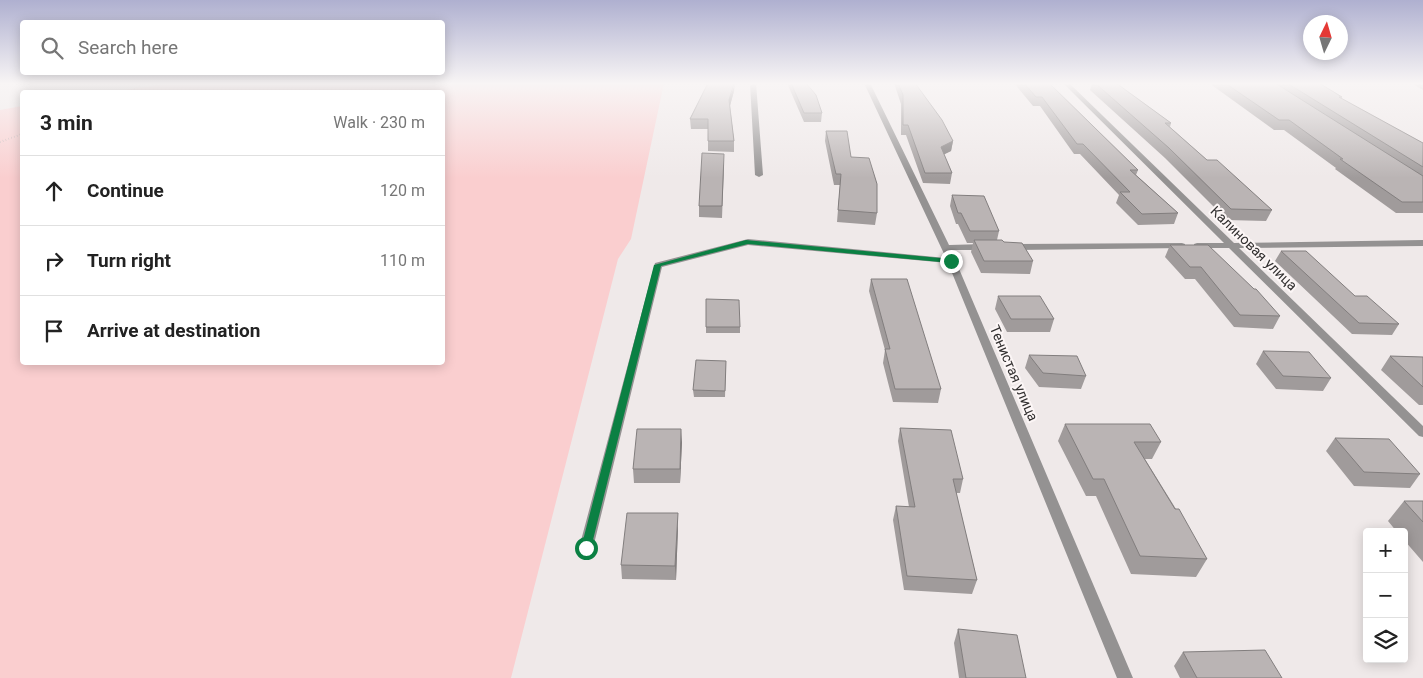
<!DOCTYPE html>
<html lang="en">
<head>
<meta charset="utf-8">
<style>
	:root { --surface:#fff; --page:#f6f6f6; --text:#222; --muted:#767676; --line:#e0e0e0 }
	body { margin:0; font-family:Roboto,sans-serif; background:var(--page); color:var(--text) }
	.controls { position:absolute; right:15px; bottom:15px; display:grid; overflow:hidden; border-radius:5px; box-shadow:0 2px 12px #0003 }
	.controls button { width:45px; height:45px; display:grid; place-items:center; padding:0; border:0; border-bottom:1px solid var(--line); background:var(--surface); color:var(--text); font:25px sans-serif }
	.compass { position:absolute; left:1303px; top:15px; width:45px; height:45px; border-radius:50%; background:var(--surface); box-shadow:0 2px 12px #0003; rotate:5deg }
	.stop { position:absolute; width:15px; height:15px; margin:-11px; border:4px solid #0b8043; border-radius:50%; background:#fff }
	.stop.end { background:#0b8043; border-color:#fff; box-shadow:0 1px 5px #0008 }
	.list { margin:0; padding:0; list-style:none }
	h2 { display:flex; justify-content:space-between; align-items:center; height:65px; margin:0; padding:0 20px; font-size:21px }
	h2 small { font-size:16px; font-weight:400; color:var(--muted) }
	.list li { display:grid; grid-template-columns:32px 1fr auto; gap:15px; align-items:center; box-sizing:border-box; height:70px; padding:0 20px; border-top:1px solid var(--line) }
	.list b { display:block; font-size:19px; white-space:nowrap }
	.list em { font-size:16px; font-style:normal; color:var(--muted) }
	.icon { flex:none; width:28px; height:28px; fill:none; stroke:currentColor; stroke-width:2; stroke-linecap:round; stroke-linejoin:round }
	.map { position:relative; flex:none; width:1423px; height:678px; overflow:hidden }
	.search { position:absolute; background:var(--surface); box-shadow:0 2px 12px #0003; left:20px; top:20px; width:425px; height:55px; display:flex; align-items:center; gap:12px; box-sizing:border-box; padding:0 18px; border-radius:5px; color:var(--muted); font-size:19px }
	.panel { position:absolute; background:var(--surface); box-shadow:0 2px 12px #0003; left:20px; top:90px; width:425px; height:275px; border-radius:5px }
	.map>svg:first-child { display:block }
</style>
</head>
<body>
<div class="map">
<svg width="1423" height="678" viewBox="0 0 1423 678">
	<rect width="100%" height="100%" fill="#efe9e9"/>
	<path fill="#facecf" d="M172,83H664L631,239L618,259L511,678H0V110L22,106V362H442V92H110Z"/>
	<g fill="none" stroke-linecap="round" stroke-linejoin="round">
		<path stroke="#b4afaf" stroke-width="2" stroke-dasharray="0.5 2.5" stroke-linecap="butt" d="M129,92L145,83
			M0,142L22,134"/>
		<path fill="#949292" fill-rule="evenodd" d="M750,83H756L763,175L759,177L755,175Z
			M864,83H870L949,245L985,244L989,247L985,250H951L1133,678H1117L948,263L748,245L662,267L593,548L591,552L586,553L581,552L579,548L655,263L748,239L946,258Z
			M1063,83H1069L1234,243L1423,240V246L1239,248L1423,426V437L1419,436L1229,248H1194V244L1197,243H1224Z
			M1182,243L1185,244V248L1012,250L1008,247L1012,244Z"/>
	</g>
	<path fill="#a09b9b" d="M787,83H806L822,113L821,122H804Z
		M894,83H915L953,141L951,151L944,154L952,173L950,184L923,183L906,135H901V104Z
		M1014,83H1049L1138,170L1136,175L1178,213L1174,224L1138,225L1116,203L1119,195L1080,154H1074L1040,106H1033Z
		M1092,83H1116L1171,123L1170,127L1207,160L1272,210L1266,221L1227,220L1165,158L1090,90Z
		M1209,83H1319L1342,97L1341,99L1423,143V213H1396L1335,169L1336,168L1284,130H1274Z
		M1411,83H1423V90Z
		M734,91L730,106L734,141V152L708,151V129H691L690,119Z
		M826,131L851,157L877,213L875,225L837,222L840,185H834L825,141Z
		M724,164L722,218L699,217V206Z
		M952,195L999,231L997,240L1004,242L1033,261L1030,274L981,273L971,252L973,243H967L958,224H956L950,206Z
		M1170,245L1280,316L1273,329L1234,327L1195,279H1185L1165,257Z
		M1281,251L1355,296L1399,324L1392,335L1352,334L1275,261Z
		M871,279L941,389L938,403L893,402L883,363L885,350L869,291Z
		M998,296L1054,319L1050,332H1007L995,309Z
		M706,299L740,327V333H706Z
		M1263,351L1331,378L1323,391L1276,389L1256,364Z
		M1029,355L1086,376L1081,389L1039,387L1025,368Z
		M1390,356L1423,357V405H1419L1381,370Z
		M726,361L725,397H694L693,390Z
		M1065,424L1161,442L1152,459H1145L1207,559L1196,577L1131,574L1096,496H1086L1058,441Z
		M900,428L963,479L960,493H956L977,580L972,594L904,590L893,520L896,506L909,507L898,441Z
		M1335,438L1420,474L1410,488L1354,486L1326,451Z
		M682,442L680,483H634L633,469Z
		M1404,501H1423V562L1404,540V532H1397L1388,521Z
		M678,527L676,580L622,579L621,565Z
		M958,629L1026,678H959L954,643Z
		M1183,652L1282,678H1180L1174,666Z"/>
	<path fill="#827e7e" d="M735,83L734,91L729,109V100Z
		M953,141L951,151L939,157L941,147Z
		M681,429L682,442L680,483V469Z
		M678,513V527L676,580L675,566Z"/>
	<path fill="#bab4b4" stroke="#827e7e" d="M708,83H734L729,100L734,141H708V119H690Z
		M791,83H806L816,95L822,113H804Z
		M898,83H915L942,120L953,141L941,147L952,173H925L908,125H903V95Z
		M1024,83H1049L1138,170H1130L1178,213L1142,214L1120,192H1130L1083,144H1077L1042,97H1036Z
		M1095,83H1116L1171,123H1165L1207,160H1217L1272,210L1231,209L1169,148Z
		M1225,83H1275L1423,176V202H1402L1340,159H1343L1289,120H1279Z
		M1287,83H1319L1342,97H1339L1423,143V167Z
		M826,131H847L851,157L869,158L877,184V213L838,210L841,174H836Z
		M702,153L724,154L722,206H699Z
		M952,195L984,196L999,231H970L961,213H958Z
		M974,240H1002L1004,242L1022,243L1033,261H984Z
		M1170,245H1208L1254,289H1256L1280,316L1240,315L1201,267H1190Z
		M1281,251H1306L1355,296H1367L1399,324L1359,323Z
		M871,279H907L941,389H895L885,349H890Z
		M998,296H1040L1054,319H1011Z
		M706,299L739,300L740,327H706Z
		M1263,351L1309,352L1331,378L1283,376Z
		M1029,355L1077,356L1086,376L1043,373Z
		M1390,356L1423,357V387Z
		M696,360L726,361L725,391L693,390Z
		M1065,424H1150L1161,442H1134L1175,509H1179L1207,559L1140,556L1104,479H1093Z
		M900,428L951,430L963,479H953L977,580L907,576L896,506L915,507Z
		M637,429H681L680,469H633Z
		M1335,438L1389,439L1420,474L1364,472Z
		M1404,501H1423V522Z
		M627,513H678L675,566L621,565Z
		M958,629L1017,635L1026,678H966Z
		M1265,650L1282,678H1197L1183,652Z"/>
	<linearGradient id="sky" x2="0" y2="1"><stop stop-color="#afb0d0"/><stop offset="0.47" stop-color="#f8f5f5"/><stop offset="1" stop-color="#f8f5f5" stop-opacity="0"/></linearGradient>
	<rect width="1423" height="178" fill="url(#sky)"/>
	<path fill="#0b8043" d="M746,240L951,259L955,261L951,263L748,244L661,266L591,548L586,552L582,551L581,548L654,265Z"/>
	<g text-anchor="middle" stroke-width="4" stroke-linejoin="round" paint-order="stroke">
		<g font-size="14" fill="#312f2f" stroke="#fcf6f6">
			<text transform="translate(1254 248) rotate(44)" y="5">Калиновая улица</text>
			<text transform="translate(1014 373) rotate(67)" y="5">Тенистая улица</text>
		</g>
	</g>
</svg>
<div class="controls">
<button>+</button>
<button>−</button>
<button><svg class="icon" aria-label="layers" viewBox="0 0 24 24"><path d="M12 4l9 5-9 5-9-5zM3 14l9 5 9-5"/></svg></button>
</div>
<svg class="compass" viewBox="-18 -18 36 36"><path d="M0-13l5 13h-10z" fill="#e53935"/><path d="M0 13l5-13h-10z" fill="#767676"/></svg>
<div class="stop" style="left:586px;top:548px"></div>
<div class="stop end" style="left:951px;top:261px"></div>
<div class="search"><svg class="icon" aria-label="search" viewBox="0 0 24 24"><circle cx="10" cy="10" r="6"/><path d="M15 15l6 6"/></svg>Search here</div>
<section class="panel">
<h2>3 min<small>Walk · 230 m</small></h2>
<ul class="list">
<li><svg class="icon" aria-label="ahead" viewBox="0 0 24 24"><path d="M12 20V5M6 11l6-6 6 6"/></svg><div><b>Continue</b></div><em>120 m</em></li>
<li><svg class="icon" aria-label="right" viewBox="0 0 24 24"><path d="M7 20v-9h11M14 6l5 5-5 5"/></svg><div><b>Turn right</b></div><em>110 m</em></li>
<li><svg class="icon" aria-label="arrive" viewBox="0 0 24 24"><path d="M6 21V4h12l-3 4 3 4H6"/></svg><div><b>Arrive at destination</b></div></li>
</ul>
</section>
</div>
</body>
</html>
